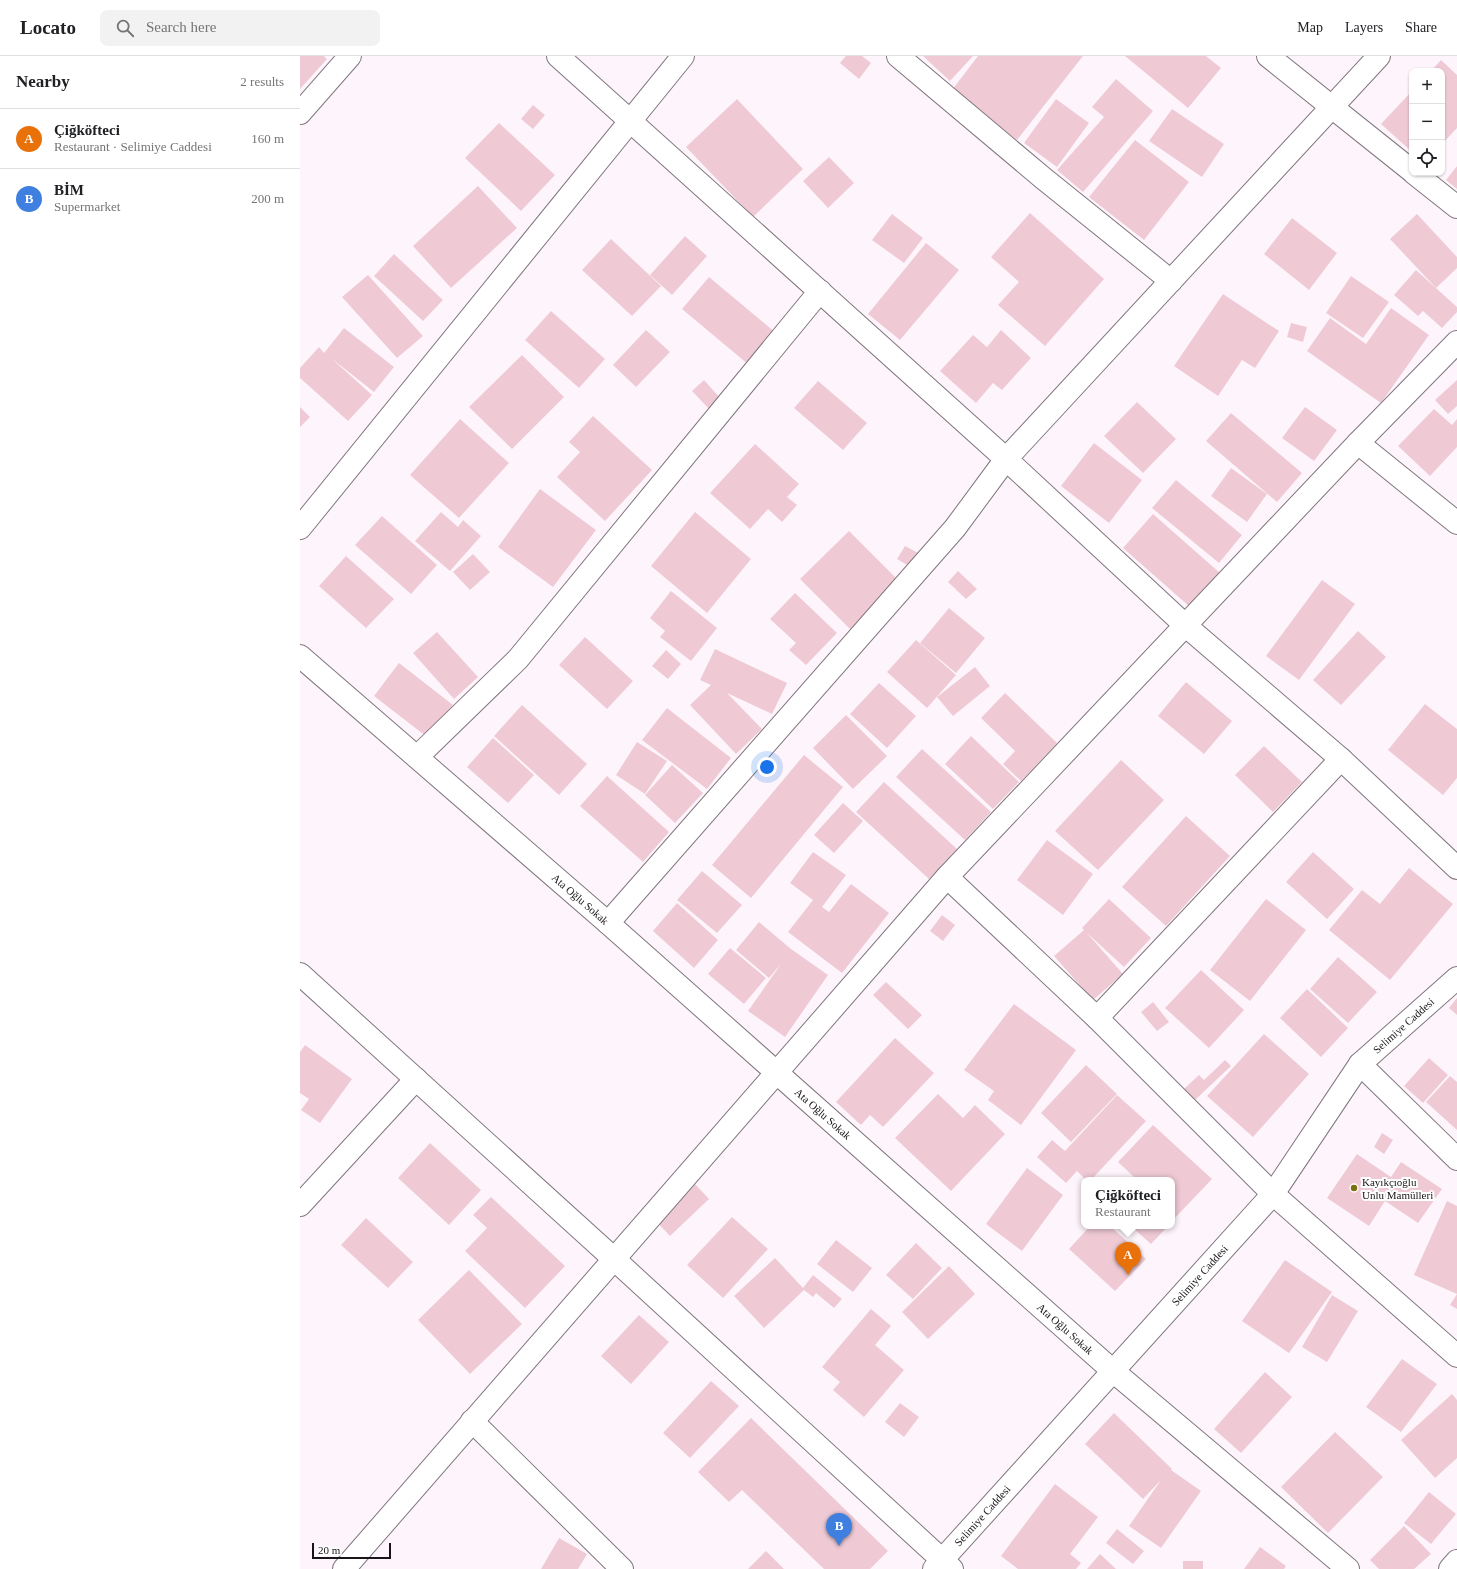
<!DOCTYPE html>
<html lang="en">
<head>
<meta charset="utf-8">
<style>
	:root { --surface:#fff; --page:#f2f2f2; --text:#202124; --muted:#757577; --line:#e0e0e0; --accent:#111827 }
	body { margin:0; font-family:"Times New Roman",serif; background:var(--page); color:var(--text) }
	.controls { position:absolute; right:12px; top:12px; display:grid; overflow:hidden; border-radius:8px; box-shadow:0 1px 3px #0004 }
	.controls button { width:36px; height:36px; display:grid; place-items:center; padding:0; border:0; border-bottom:1px solid var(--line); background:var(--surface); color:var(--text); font:20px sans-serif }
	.scale { position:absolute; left:12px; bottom:10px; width:79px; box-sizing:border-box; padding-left:4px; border:2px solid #181417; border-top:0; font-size:11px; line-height:14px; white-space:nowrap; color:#181417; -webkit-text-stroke:3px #fff; paint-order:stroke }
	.you { position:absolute; left:467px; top:711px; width:14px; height:14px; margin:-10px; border:3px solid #fff; border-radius:50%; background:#1a73e8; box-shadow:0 0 0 6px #1a73e833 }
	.badge { display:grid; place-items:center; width:26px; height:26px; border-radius:50%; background:var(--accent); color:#fff; font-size:13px; font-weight:700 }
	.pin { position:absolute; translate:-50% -33px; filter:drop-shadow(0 1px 2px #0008) }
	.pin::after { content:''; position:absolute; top:21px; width:14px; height:12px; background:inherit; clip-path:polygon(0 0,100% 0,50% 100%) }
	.popup { position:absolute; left:781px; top:1121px; width:94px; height:52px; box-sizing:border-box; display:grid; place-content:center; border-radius:8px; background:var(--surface); filter:drop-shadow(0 1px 3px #0005); font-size:13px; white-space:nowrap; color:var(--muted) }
	.popup b { font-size:15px; color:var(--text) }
	.popup::after { content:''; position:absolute; left:50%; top:100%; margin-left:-8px; border:8px solid transparent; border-top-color:var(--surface) }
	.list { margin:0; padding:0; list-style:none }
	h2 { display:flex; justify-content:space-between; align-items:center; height:52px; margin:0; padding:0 16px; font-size:17px }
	h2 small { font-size:13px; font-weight:400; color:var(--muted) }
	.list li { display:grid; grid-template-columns:26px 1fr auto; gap:12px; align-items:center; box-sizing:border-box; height:60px; padding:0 16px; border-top:1px solid var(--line) }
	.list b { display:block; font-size:15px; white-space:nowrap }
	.list p { margin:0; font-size:13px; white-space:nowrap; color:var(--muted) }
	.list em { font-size:13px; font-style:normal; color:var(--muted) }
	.icon { flex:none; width:22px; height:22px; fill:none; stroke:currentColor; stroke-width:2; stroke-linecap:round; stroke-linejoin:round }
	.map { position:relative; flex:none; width:1157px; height:1513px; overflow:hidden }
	header { display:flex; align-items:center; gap:24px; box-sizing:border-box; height:56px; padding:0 20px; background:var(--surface); border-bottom:1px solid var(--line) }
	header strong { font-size:19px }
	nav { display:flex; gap:22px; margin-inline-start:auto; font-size:14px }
	.search { width:280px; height:36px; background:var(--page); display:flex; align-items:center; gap:10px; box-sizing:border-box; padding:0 14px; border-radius:8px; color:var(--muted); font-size:15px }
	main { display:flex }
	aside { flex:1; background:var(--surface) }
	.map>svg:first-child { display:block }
</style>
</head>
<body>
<header>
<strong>Locato</strong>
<div class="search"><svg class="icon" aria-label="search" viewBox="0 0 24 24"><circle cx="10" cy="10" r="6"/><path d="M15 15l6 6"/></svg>Search here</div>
<nav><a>Map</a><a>Layers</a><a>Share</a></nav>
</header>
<main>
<aside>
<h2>Nearby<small>2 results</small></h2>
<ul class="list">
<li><span class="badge" style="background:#e8710a">A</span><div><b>Çiğköfteci</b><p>Restaurant · Selimiye Caddesi</p></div><em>160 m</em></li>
<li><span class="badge" style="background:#3f7fe0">B</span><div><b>BİM</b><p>Supermarket</p></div><em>200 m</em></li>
</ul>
</aside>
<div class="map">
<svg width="1157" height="1513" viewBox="0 0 1157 1513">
	<rect width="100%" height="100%" fill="#fef5fc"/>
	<path fill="#efcad5" d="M0,0H24L27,3L0,33Z
		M546,0H562L571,7L559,23L540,7Z
		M623,0H673L650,25Z
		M678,0H783L717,84L652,34Z
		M825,0H906L921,12L888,52Z
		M1141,4L1157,19V72L1142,88V15H1131Z
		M816,23L853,55L783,136L757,114L804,61L792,51Z
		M1112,35V96L1081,68Z
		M437,43L503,113L453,161L386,91Z
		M756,43L789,67L757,111L724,87Z
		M233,49L245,59L233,73L221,63Z
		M872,53L924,88L902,121L849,85Z
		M199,67L255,119L221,155L165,102Z
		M835,84L889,126L844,184L789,141Z
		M529,101L554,127L528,152L503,125Z
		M1157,110V133L1146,124Z
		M178,130L217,172L151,232L113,190Z
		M730,157L804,223L745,290L698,249L719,226L691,201Z
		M592,158L623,182L604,207L572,184Z
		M1117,158L1157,201V212L1136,232L1090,183Z
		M992,162L1037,197L1009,234L964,198Z
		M385,180L407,200L372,239L350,219Z
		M311,183L361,230L332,260L282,214Z
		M626,187L659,214L600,284L568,258Z
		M94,198L143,244L123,265L74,220Z
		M1116,214L1157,251V256L1142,272L1123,255L1118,260L1094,239Z
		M68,219L123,280L97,302L42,241Z
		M1051,220L1089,246L1063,282L1026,257Z
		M409,221L476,277L449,309L382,253Z
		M923,238L979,275L955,312L942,304L918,340L874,310Z
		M1091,252L1129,279L1081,347L1007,295L1030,262L1066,288Z
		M251,255L305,303L279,332L225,284Z
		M991,267L1007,271L1003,286L987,281Z
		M44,272L94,311L74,336L31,302L72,339L48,365L0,322V312L19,291L24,297Z
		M346,274L370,296L336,331L313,309Z
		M701,274L731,302L702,334L693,327L676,347L640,315L673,279L687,291Z
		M222,299L264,341L212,393L169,351Z
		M404,324L421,343L409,353L392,335Z
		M1157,324V350L1148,358L1135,344Z
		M518,325L567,367L543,394L494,352Z
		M837,346L876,383L843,417L804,380Z
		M0,351L10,361L0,371Z
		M1005,351L1037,374L1014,405L982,382Z
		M1134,353L1152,369L1157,363V391L1130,420L1098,390Z
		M931,357L1002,417L977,446L906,385Z
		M293,360L352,414L305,465L257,421L280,396L269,386Z
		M160,363L209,407L159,462L110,419Z
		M794,387L842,424L809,467L761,430Z
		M455,388L499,428L487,441L497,449L482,466L468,453L450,473L410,437Z
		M931,412L967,438L947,466L911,440Z
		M876,424L942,479L919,507L852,452Z
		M240,433L296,474L253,531L198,491Z
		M141,456L158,471L163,464L181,480L150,515L115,485Z
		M395,456L451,503L407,557L351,510Z
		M853,458L920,517L890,551L823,492Z
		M82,460L137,509L111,538L55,489Z
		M549,475L600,526L551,574L500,523Z
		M605,490L622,499L614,513L597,503Z
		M173,498L190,516L170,534L153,516Z
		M46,500L94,543L66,572L19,530Z
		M658,515L677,533L666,543L648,526Z
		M1022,524L1055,548L999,624L966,600Z
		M371,535L417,572L391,605L360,581L365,575L350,562Z
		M495,537L537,577L506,609L489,594L496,587L470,563Z
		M649,552L685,582L656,617L620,587Z
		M1058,575L1086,601L1041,649L1013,624Z
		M137,576L178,621L154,643L113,597Z
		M285,581L333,625L307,653L259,609Z
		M616,584L656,619L627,652L587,616Z
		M415,593L487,627L472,658L427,637L462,673L436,698L390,649L411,629L400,624Z
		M366,594L381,608L368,623L352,610Z
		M99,607L153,649L127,681L74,640Z
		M675,611L690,630L653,660L637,641Z
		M886,626L932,665L904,698L858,660Z
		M579,627L616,660L587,692L550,658Z
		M705,637L757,687L721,725L703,708L715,695L681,662Z
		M1125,648L1157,673V722L1143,739L1088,694Z
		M222,649L287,708L259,739L194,680Z
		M367,652L431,702L407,733L342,684Z
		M546,659L587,700L553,733L513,692Z
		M671,680L719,726L693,753L645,708Z
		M193,682L234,719L208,747L167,711Z
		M337,686L367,705L345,738L316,719Z
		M964,690L1002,726L973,756L935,719Z
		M622,693L691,756L665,784L596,721Z
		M504,699L543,731L451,842L412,809Z
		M821,704L864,744L798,814L755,775Z
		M372,709L403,737L375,767L345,739Z
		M307,720L369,776L343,806L280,750Z
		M584,726L657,793L629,823L556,756Z
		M543,747L563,765L534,797L514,779Z
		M886,760L930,800L866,870L822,831Z
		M747,784L793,818L763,859L717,824Z
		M513,796L546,819L522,851L529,856L551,828L589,857L542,917L488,876L513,844L490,827Z
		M1013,796L1054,833L1027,863L986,826Z
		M1109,812L1153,848L1090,924L1029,874L1062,834L1080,848Z
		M402,815L442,849L417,877L377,844Z
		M809,843L851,882L824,911L787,877L823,918L793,944L754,900L784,874L782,872Z
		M966,843L1006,874L950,945L910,914Z
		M377,847L418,884L394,912L353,875Z
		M642,859L655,869L643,885L630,875Z
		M459,866L491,893L528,919L485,981L448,955L481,908L469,922L436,894Z
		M430,892L466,922L444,948L408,918Z
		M1038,901L1077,936L1048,967L1010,933Z
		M901,914L944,954L909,992L865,952Z
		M586,926L622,959L608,973L573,939Z
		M1007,933L1048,972L1021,1001L980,962Z
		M1157,942V959L1149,952Z
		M853,946L869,966L857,975L841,956Z
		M714,948L776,994L721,1069L688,1044L694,1035L664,1014Z
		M964,978L1009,1018L953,1081L907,1040Z
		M595,982L634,1017L583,1071L570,1059L561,1069L536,1046Z
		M5,989L52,1023L20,1067L1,1054L9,1043L0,1037V996Z
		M1129,1002L1148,1019L1123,1047L1104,1030Z
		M925,1004L931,1010L895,1044L884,1033L899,1019L904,1024Z
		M786,1009L817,1038L771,1086L741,1057Z
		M1150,1020L1157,1026V1074L1126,1046Z
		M638,1038L663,1062L675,1049L705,1078L651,1135L595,1082Z
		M817,1039L846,1065L791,1124H786L777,1115L766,1127L737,1101L752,1084L765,1095Z
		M853,1069L912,1123L872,1165V1124H834L835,1122L818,1106Z
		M1082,1077L1093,1084L1084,1098L1074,1091Z
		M130,1087L181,1134L149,1169L98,1122Z
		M1057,1098L1091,1121L1101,1106L1142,1133L1118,1167L1085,1145L1069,1170L1027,1142Z
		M727,1112L763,1139L722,1195L686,1168Z
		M395,1128L409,1143L370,1180L356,1165Z
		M191,1141L265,1210L225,1252L165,1195L187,1172L173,1159Z
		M1147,1145L1157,1150V1253L1150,1249L1157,1238L1114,1219Z
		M432,1161L468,1193L423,1242L387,1209Z
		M66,1162L113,1206L88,1232L41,1189Z
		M790,1170H810L846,1203L815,1235L769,1193Z
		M831,1170H868L851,1188Z
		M536,1184L572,1212L553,1236L517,1208Z
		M616,1187L642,1212L613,1243L586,1219Z
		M475,1202L503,1232L513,1219L542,1243L534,1252L516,1237L513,1241L504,1234L464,1272L434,1240Z
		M985,1204L1032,1236L989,1297L942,1265Z
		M649,1210L675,1238L628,1283L602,1256Z
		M169,1214L222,1268L170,1318L118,1264Z
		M1032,1239L1058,1255L1027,1306L1002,1291Z
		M571,1253L591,1270L575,1289L604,1314L564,1361L533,1334L540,1326L522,1311Z
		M339,1259L369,1286L331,1328L301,1300Z
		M1102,1303L1137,1328L1101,1376L1066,1351Z
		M965,1316L992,1341L941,1397L914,1373Z
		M411,1325L439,1350L390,1402L363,1377Z
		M1152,1338L1157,1344V1402L1135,1422L1101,1384Z
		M600,1347L619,1361L604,1381L585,1366Z
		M814,1357L872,1413L871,1414L901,1435L861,1492L829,1470L861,1424L843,1443L785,1388Z
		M451,1362L588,1495L570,1513H524L442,1434L429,1446L398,1416Z
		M1035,1376L1083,1421L1028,1477L981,1431Z
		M755,1428L798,1461L770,1498L781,1507L776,1513H718L701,1500Z
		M1129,1436L1156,1458L1131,1488L1104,1467Z
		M1104,1470L1131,1498L1114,1513H1079L1070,1504Z
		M817,1473L844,1495L833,1508L806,1487Z
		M259,1482L287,1498L278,1513H241Z
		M960,1491L986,1510L984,1513H944Z
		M466,1495L484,1513H448Z
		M800,1498L816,1513H787Z
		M883,1505H903V1513H883Z"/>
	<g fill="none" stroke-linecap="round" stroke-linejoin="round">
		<defs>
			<g id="minor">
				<path d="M258,0L706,403L886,570L1041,703L1157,812"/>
				<path d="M598,0L743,122L871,225"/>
				<path d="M968,0L1112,115"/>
				<path d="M0,57L50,0"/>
				<path d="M1114,117L1157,151"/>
				<path d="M1058,387L1157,467"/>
				<path id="s1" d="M0,600L308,867L813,1315L1048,1513"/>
				<path d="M117,701L218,603L520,235"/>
				<path d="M647,821L797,962L973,1138L1157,1300"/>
				<path d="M308,867L655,472L706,403L1079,0"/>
				<path d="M0,918L314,1203L652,1513"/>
				<path d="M797,962L1041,703"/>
				<path d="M1060,1008L1157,1103"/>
				<path d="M0,1149L116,1023"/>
				<path d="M172,1365L322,1513"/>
				<path d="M44,1513L647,821L1058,387L1157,286"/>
				<path d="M1150,1513L1157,1505"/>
			</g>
			<g id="tertiary">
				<path d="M0,472L383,0"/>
				<path id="s2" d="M634,1513L973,1138L1060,1008L1157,922"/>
			</g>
		</defs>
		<use href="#minor" stroke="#80767e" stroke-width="24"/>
		<use href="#tertiary" stroke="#80767e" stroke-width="24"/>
		<use href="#minor" stroke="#fff" stroke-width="22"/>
		<use href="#tertiary" stroke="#fff" stroke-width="22"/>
	</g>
	<circle fill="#7d7010" stroke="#fff" stroke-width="1.5" cx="1054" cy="1132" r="4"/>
	<g text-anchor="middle" stroke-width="4" stroke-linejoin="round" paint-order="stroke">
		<g font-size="11" fill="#181417" stroke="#fff">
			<text dy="4" stroke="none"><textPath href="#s1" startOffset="371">Ata Oğlu Sokak</textPath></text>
			<text dy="4" stroke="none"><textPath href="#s2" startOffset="720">Selimiye Caddesi</textPath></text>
			<text dy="4" stroke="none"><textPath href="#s1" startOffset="695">Ata Oğlu Sokak</textPath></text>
			<text dy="4" stroke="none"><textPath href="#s2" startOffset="396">Selimiye Caddesi</textPath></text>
			<text dy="4" stroke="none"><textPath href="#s1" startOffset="1019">Ata Oğlu Sokak</textPath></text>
			<text dy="4" stroke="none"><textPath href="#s2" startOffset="72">Selimiye Caddesi</textPath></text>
		</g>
		<g font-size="11" fill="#181417" stroke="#fff" text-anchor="start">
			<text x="1062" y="1130">Kayıkçıoğlu<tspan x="1062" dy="13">Unlu Mamülleri</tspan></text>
		</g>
	</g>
</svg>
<div class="controls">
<button>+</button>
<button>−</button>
<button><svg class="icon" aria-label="locate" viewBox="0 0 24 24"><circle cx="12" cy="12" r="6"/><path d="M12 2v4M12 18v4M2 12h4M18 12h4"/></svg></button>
</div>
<div class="scale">20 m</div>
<div class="you"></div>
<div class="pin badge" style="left:828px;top:1219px;background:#e8710a">A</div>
<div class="popup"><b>Çiğköfteci</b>Restaurant</div>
<div class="pin badge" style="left:539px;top:1490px;background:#3f7fe0">B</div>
</div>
</main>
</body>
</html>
